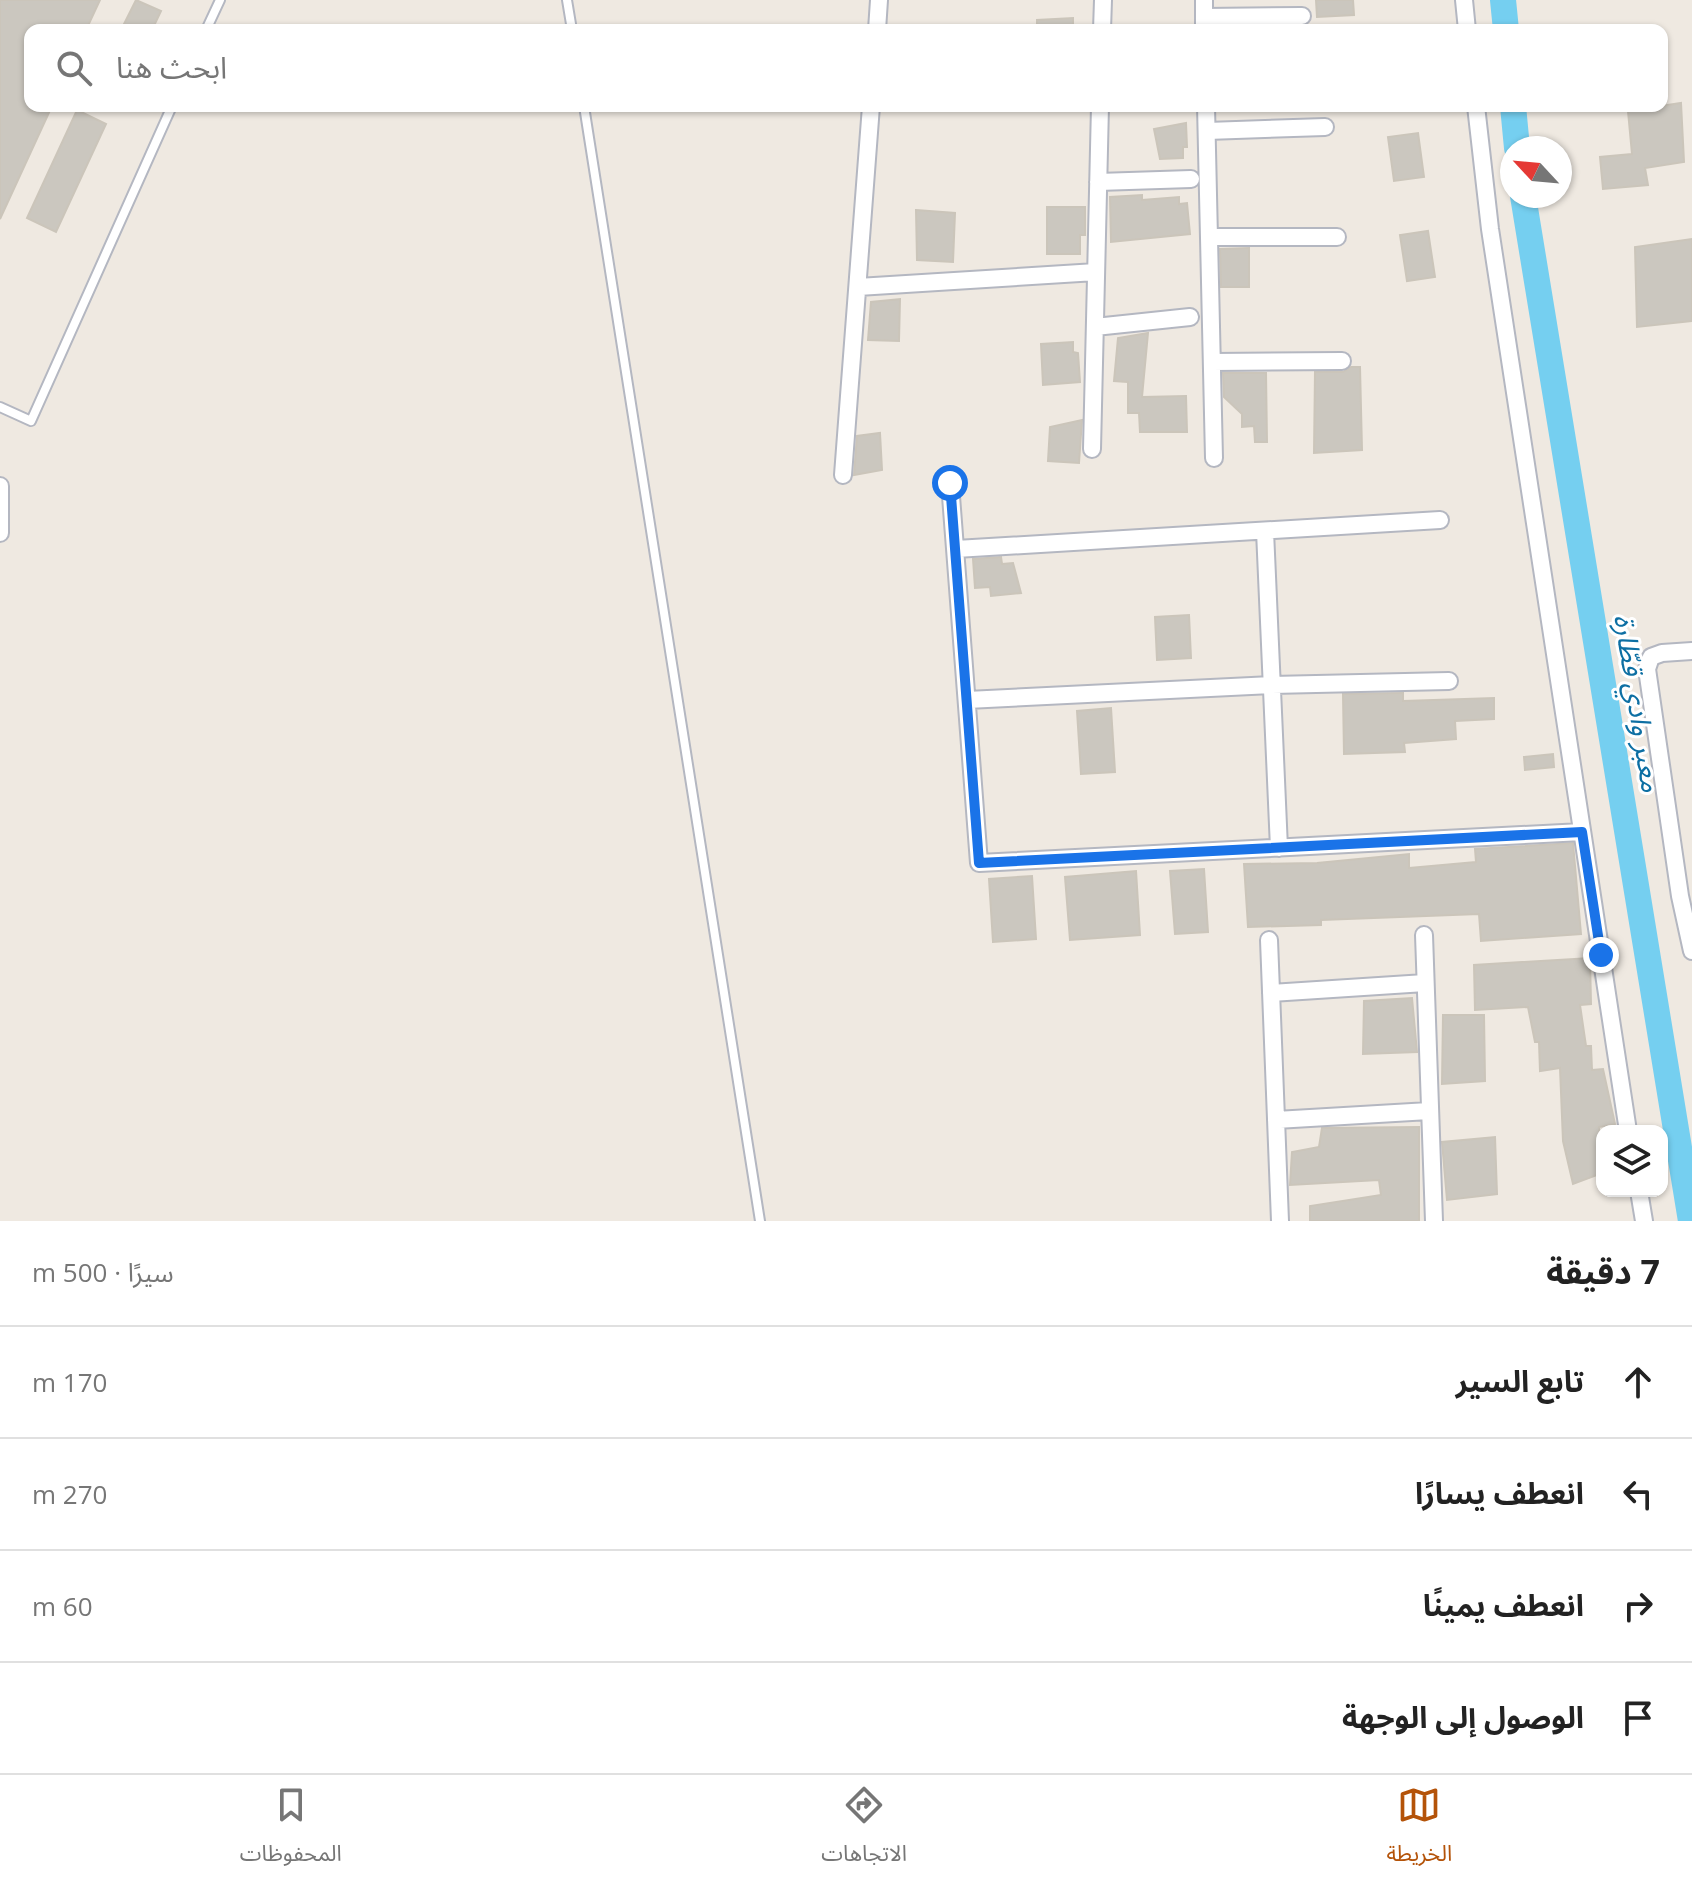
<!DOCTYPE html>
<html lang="ar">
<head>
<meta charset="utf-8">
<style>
	:root { --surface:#fff; --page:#f6f6f6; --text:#222; --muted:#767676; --line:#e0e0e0; --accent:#b45309 }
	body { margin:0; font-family:"Open Sans","Noto Sans Arabic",sans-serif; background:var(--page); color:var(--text); direction:rtl }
	.controls { position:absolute; right:24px; bottom:24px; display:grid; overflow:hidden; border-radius:16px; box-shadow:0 2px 6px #0004 }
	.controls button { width:72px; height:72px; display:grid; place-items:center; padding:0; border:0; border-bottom:2px solid var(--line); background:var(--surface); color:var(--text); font:40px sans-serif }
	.compass { position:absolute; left:1500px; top:136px; width:72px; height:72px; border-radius:50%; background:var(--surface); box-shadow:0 2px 6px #0004; rotate:296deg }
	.stop { position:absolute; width:24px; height:24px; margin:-18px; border:6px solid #1a73e8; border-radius:50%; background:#fff }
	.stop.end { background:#1a73e8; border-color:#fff; box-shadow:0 2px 8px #0008 }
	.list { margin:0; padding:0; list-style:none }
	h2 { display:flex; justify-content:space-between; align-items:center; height:104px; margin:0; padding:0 32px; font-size:34px }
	h2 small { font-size:26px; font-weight:400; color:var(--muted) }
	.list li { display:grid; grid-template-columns:52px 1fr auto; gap:24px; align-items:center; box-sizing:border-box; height:112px; padding:0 32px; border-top:2px solid var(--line) }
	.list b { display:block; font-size:30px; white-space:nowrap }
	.list em { font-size:26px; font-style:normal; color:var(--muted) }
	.icon { flex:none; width:44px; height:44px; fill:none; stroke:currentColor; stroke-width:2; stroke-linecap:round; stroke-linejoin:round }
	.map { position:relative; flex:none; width:1692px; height:1221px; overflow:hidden; direction:ltr }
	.search { position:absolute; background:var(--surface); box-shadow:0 2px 6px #0004; left:24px; right:24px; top:24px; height:88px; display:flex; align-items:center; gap:20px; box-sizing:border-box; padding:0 28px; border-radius:16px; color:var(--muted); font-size:30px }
	.sheet { height:552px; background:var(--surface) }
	nav { display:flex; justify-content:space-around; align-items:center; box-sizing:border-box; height:112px; border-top:2px solid var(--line); background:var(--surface); font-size:22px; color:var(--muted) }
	nav a { display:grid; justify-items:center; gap:4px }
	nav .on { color:var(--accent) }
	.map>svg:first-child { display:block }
</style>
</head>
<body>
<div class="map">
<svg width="1692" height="1221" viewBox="0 0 1692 1221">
	<rect width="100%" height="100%" fill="#efe9e1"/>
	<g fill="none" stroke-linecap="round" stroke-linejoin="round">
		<path stroke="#75cff0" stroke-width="26" d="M1503,0L1506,30
			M1513,106L1517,148
			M1523,196L1691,1221"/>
	</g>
	<path fill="#cbc7bf" stroke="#cbc5ba" stroke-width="2" d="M0,0H100L86,30H30V106H52L0,219Z
		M136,0L161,11L152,30H121Z
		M1316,0H1353L1354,15L1317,17Z
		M1073,18V30H1037V20Z
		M1681,103L1684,162L1645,168L1648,185L1603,189L1600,157L1632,154L1628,111Z
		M77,110L106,124L56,232L27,218Z
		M1186,123L1187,147H1183V158L1160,159L1154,129Z
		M1418,133L1424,177L1394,181L1388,137Z
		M1142,195V200L1179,197V204L1187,203L1190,234L1111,242L1110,197Z
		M1047,207H1085V235H1080V254H1047Z
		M916,210L955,213L953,262L917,260Z
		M1428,231L1435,277L1407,281L1400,235Z
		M1692,239V321L1637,327L1635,247Z
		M1249,248V287H1221L1220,249Z
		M900,299L899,341L868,340L871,302Z
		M1148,333L1142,397L1186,396L1187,432H1140L1139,413H1128V382L1114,381L1118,338Z
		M1073,342V352L1078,353L1080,382L1043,385L1041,344Z
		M1351,367H1360L1362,450L1314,453L1315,372H1343Z
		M1223,373H1266L1267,442H1255L1254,426L1242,427V414L1224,397Z
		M1082,420L1079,463L1048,461L1050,427Z
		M880,433L882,470L854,475L857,436Z
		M1001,557L1002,564L1013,563L1021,593L991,596L990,587L975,588L973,559Z
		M1189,615L1191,658L1157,660L1155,617Z
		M1403,693V701L1494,698V719L1455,721L1456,739L1404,743L1405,752L1344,754L1343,694Z
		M1111,708L1115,772L1081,774L1077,711Z
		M1553,754L1554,767L1525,770L1524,757Z
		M1573,843L1581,934L1481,941L1479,914L1321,920V925L1248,927L1244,864L1317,863L1409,854V868L1476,862L1475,849Z
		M1204,869L1208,932L1175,934L1170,871Z
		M1136,871L1140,935L1070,940L1065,877Z
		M1032,876L1036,939L993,942L989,879Z
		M1590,958L1591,1004L1580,1005L1586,1046H1591L1592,1070L1603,1069L1615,1124L1599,1127L1602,1173L1573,1184L1563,1141L1560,1068L1540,1071L1539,1042H1535L1528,1007L1475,1010L1474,965Z
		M1412,998L1417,1052L1363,1054L1364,1001Z
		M1443,1015H1484L1485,1081L1442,1084Z
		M1419,1127V1221H1310V1206L1381,1195L1379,1180L1290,1185L1292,1152L1319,1147L1322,1128Z
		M1495,1137L1497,1194L1447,1200L1442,1142Z"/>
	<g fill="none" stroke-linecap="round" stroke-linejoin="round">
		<defs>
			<path id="service" d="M567,0L572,30
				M206,30L220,0
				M584,106L760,1221
				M0,407L31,421L172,106"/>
			<path id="minor" d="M1204,0V30
				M1464,0L1467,30
				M1204,17L1302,16
				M877,30L879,0
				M1102,30L1103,0
				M1206,106L1214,458
				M1476,106L1490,229L1628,1131
				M1207,131L1325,127
				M1098,182L1191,179
				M1209,237H1337
				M858,287L1096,272
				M1095,327L1190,317
				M1212,362L1342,361
				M1092,449L1100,106
				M843,475L871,106
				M950,483L979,863L1582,832
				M0,486V533
				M1265,531L1279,848
				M956,549L1440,520
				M1692,651L1662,653L1651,657L1647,669L1680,896L1692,951
				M967,700L1272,685L1449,681
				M1424,935L1434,1221
				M1269,940L1280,1221
				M1271,993L1425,983
				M1276,1120L1429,1111
				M1639,1191L1644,1221"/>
		</defs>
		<use href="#service" stroke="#b4b7c1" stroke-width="12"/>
		<use href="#minor" stroke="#b4b7c1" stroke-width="20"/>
		<use href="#service" stroke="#fff" stroke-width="8"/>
		<use href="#minor" stroke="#fff" stroke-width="16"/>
	</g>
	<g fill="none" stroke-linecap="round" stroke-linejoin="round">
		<path stroke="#1a73e8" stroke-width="10" d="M950,483L979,863L1582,832L1601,955"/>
	</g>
	<g text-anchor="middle" stroke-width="6" stroke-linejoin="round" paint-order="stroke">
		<g font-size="28" font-style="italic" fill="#0d6fa3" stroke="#fff">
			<text transform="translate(1638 703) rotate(81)" y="10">معبر وادي قطّارة</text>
		</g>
	</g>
</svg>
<div class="controls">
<button><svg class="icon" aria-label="layers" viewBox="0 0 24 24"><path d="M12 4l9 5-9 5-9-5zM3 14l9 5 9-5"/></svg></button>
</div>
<svg class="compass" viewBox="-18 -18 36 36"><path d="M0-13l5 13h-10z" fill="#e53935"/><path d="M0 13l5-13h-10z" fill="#767676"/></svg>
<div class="stop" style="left:950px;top:483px"></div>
<div class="stop end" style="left:1601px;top:955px"></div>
<div class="search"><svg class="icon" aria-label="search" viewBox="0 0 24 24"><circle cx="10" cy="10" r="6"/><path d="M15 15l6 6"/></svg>ابحث هنا</div>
</div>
<section class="sheet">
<h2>7 دقيقة<small>سيرًا · 500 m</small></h2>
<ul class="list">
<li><svg class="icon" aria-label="ahead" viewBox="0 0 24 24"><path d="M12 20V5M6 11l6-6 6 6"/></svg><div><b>تابع السير</b></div><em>170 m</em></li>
<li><svg class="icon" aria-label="left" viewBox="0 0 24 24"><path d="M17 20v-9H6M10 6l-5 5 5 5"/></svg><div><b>انعطف يسارًا</b></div><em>270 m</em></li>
<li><svg class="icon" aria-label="right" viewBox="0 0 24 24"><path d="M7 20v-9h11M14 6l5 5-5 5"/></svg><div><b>انعطف يمينًا</b></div><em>60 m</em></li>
<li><svg class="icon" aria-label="arrive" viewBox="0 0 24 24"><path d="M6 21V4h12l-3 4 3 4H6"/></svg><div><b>الوصول إلى الوجهة</b></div></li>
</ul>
</section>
<nav>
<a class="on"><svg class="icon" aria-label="map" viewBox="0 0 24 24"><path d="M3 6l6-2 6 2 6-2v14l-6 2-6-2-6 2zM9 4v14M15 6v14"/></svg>الخريطة</a>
<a><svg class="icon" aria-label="directions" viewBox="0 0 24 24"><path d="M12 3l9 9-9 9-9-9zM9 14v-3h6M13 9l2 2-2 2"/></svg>الاتجاهات</a>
<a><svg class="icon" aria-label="saved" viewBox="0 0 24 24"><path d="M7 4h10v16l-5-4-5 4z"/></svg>المحفوظات</a>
</nav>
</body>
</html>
